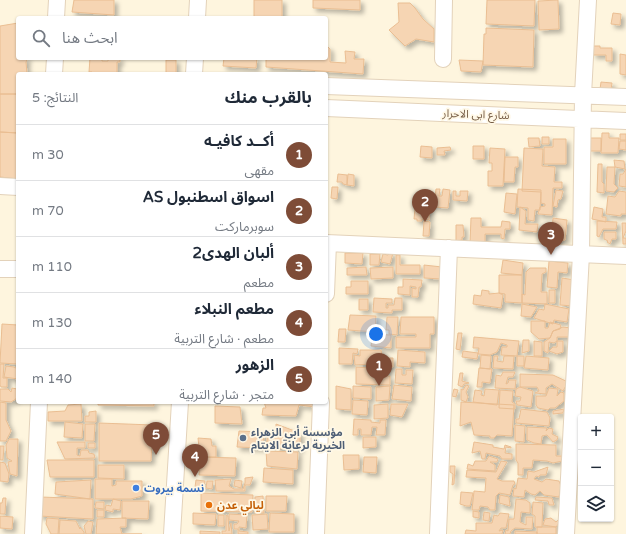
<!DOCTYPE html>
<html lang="ar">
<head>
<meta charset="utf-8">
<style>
	:root { --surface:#fff; --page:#f6f6f7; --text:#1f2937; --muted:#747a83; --line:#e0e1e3; --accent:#7e4c37 }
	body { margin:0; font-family:"Varela Round","Noto Sans Arabic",sans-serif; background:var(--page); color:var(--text); direction:rtl }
	.controls { position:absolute; right:12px; bottom:12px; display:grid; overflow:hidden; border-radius:4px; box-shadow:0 1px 3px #0004 }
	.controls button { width:36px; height:36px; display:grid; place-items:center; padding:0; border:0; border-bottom:1px solid var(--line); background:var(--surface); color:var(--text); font:20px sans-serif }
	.you { position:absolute; left:376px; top:334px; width:14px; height:14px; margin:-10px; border:3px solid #fff; border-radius:50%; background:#1a73e8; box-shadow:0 0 0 6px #1a73e833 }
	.badge { display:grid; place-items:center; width:26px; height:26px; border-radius:50%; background:var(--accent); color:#fff; font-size:13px; font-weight:700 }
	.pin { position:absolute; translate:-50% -33px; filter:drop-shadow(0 1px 2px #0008) }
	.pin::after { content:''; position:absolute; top:21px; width:14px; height:12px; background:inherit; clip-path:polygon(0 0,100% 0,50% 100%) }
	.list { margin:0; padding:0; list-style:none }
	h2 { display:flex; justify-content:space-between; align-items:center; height:52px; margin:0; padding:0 16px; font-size:17px }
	h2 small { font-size:13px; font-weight:400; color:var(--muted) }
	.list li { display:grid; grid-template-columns:26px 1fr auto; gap:12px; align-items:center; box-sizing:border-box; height:56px; padding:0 16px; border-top:1px solid var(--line) }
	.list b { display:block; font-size:15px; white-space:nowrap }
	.list p { margin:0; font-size:13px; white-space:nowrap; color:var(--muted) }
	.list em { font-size:13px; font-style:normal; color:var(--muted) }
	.icon { flex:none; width:22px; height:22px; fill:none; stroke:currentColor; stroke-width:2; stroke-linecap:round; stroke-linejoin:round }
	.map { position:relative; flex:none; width:626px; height:534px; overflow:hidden; direction:ltr }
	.search { position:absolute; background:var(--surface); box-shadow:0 1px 3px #0004; left:16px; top:16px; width:312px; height:44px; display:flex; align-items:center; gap:10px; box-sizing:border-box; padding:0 14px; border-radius:4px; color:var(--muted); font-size:15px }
	.panel { position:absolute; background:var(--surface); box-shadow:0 1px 3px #0004; left:16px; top:72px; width:312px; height:332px; border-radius:4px; direction:rtl }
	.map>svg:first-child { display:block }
</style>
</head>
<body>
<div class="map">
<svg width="626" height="534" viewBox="0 0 626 534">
	<defs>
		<filter id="shadow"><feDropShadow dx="3.5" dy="3.5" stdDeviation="2" flood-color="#0004"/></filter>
	</defs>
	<rect width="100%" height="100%" fill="#fef5de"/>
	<path fill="#f6d5b3" stroke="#eabe92" filter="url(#shadow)" d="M74,0H114V15L72,12Z
		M254,0H282V18H254Z
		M313,0H360V10L313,8Z
		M487,0H535L534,26L486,24Z
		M558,0L559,29L539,30L538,1Z
		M398,3H410L415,8L423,19L434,29V42L416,39L405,46L389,30L399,22Z
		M613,13L621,14L620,25L611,24Z
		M18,23V58H28L26,62L27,74H18V94H0V26Z
		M486,28L534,30L533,67L483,65L484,34H486Z
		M326,45L330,49V62L346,63L345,51L355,52L354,59H364L363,74L266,67V58H326Z
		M593,46H600V48H612V61H606V55H593Z
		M620,54L626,55V75L620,74Z
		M90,58H102V61H108V58H120V62H117V74H92V72H89Z
		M224,58H257L256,68L223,66Z
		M166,60H176V74H166Z
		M459,60L483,61L481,72L461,71Z
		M601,82L612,83L611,90L600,89Z
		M0,94H18V133L0,132Z
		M0,132L18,133V179L0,177Z
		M602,133H609V138H619L618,153H601Z
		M620,134H626V140H620Z
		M542,137H549V144H542Z
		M528,138H539L540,146L529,147Z
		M590,138H601V151H590Z
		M553,139H566V164H544V147H553Z
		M620,141H626V150L619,149Z
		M421,146L432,147V158L420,157Z
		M473,146H484V159H473Z
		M450,147L451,150L444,151L445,155H437V148Z
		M490,148L505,149L503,186H488V171H492V163H489Z
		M524,148L543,149L542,166L555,167L554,182H562V188H553L552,215L538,214L540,207L545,206V204L541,203V192L522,191Z
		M505,157H518V167H515L514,182H504Z
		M614,160L624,161L625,169L615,167Z
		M598,164H602V182L604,184V193L597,192Z
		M607,167H615L614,184L618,188L614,192L606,191Z
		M626,169V187L619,186L620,174H623Z
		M338,174L347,175V185L343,184L342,182H337Z
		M348,174L354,175V186L347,185Z
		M332,187H338L337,199L331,198Z
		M436,189H440L439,196H442L443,189L450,190L448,208L434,207Z
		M518,189L541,190L540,210H535L534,221L528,220V208L517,207Z
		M556,190L563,191L561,199L558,200L557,207L553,206Z
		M453,191H456V196H460V191H468L467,201L453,200Z
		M619,191L626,192V214H621V216L606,214L608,196L615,197Z
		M506,193L517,194L515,214L504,212Z
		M520,207L526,211L525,224H538L537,232L519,230Z
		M594,207L603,209L602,217H606V222L592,219Z
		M415,208H421V210H427V209H430L429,220L422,219V221H417V219H414Z
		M471,218H481V227H501L502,221L510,222V229H505L504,239L501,238V234H485V243H470Z
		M553,218L567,220L565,240L549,244L545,229L552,230Z
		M424,221L430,222L429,236H423Z
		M597,221L617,222L616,229H603L599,237L597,236Z
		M622,223H626V231L623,238H626V244H623Z
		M456,225H463L464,237H462V240L456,241Z
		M604,232H616V239H612L610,244L607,242L608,241L604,239Z
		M389,252L393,253L390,264L381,262L383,254L388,255Z
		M345,253H363L362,264L345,263Z
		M370,254H380L379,265H370Z
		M396,255H400V265H420V274H396Z
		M503,260L523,263L522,275L501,273Z
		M549,261L568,263L567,273L558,272L557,288L547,287Z
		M424,265L442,267L441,279L424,278Z
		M366,267L367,275H347V268Z
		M393,267V278L371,279L370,268Z
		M530,268H546V272L542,274L541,292H547V304L522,303V294L525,295L526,272Z
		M499,275H522V303L505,302V294L499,293Z
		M562,278L575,280L573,306L560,305Z
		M403,279L422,280L421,287H419L418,297H412V288L416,289V287L410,286V295L398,294V287H403Z
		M351,281H368V294H346V287H351Z
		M482,290L489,291V294L499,293L503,295L501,308L473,304L474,295L481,296Z
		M549,290H555V303H549Z
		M374,298L392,299V303H386V308H388V305H394L395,298H402V310H392V313L373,312Z
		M359,299H368V310H359Z
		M522,304L537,307L531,317L521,316Z
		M545,304L569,309L567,322L554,320L553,324L534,318L539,309L544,310Z
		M350,315L376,316L375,332L348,330Z
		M387,317H398L397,335L389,334V330H386Z
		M401,317H434V334H430V348H396V337H416V334H400Z
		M531,321H545V328H548L550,322L561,325L560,329L553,331L550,338L539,339L531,332Z
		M2,324L18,325V364L0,363Z
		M563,327L571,328V337H557V341L554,343L549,342L548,353L544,351V342L550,338L553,331Z
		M339,329H346L345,342H338Z
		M458,333H462L460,350L456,349Z
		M374,334L391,335V348L371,346L372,338H374Z
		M474,337L519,341L517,356L501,355L502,347H507V345L501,343L497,352L490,355L478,354L479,348H473Z
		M523,340H529V351L522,353Z
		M534,341L542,342V356H534Z
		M557,341H563V352L557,354L549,351L553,347H557Z
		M339,348L358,349L357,354L353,353L352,364H339Z
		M360,350H381L382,356H378V359H371V364L355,365L354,355L360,356Z
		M398,350L425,352V363L410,362V367L397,366Z
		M463,351L478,353L477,359L462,357Z
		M481,355L491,356L490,369L480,368Z
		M494,356H498L497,361L503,362L504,356H514L513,369L493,368Z
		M517,356H524V366H517Z
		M526,356L549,358L548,370L524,368Z
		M380,358H393V367H381Z
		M0,364H4L3,378H7V387H1L0,385Z
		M6,366L14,367L18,369V379L4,377Z
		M356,367L371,368V370H390V372H385L384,376H390V385L356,384Z
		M479,368L492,369L490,383L482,382V387H477Z
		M396,369H402V375H406V370H413L412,384L395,383Z
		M503,372H515L513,377H508L506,384L508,383L509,380H516L515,389L495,388L496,375L501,376Z
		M460,373H463L462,381L469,383L464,384L462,387L458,385Z
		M520,374L553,375L568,382L563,391L552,384L546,388V394L535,393L539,391L537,387H520Z
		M394,385L412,387L411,401L392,399Z
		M466,385L469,386L466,392L468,397L466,402L461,400V389L463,390Z
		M336,386L351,389V410L336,409Z
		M353,386L371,387V399L353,398Z
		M390,386L389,400L376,401V387Z
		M520,387L533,391L531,407L517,405L516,401H520L521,397L515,396L516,389Z
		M12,388L17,389L18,393L16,399L11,402L0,401V389H8L11,392Z
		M549,388L558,389L557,396L561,392L564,393V401L555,408H550L548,410L538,408L536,405V396H546Z
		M454,389L458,390L456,397L452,396Z
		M485,389L499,390L497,405L473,402L475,390L482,391L481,395L484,396Z
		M500,390L513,391L512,402L515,404V409L499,408Z
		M353,400L368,401L367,415L352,414Z
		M0,402L6,403V420L11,431L6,441H0Z
		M98,402H154V406L98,405Z
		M264,402H315V407L299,405L296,416L262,415L263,408H266Z
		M461,402L514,405L512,436L497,435L494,438H490V436L474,435L471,422L460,426Z
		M81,404L82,421H48V412L65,411L68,405Z
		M388,404V418L374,419V405Z
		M391,404H408L402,417L390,415Z
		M215,406L240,407L242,424L215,423Z
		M521,409L547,412L550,418L549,426L516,423V419H519Z
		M564,409L563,413L553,414V411Z
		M96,411V422H85V416H89V412Z
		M354,419L371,420V422L380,423V420H386L385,435H376L377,427H372L371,435H361V429H358V435H353Z
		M65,422L83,424L82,438L64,437Z
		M99,423L153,425L151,461H99Z
		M85,424H95L94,441H85Z
		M276,424L300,433V449L266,448L268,433H276Z
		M515,425L525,426L524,442L515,441Z
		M527,427L547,428L546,431L549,428L553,429L552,434L558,437L557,440L553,442L547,435L542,436L541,444L534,443L527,440Z
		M239,431L264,432L263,448L237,447Z
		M363,437H376V447L363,448Z
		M198,438L211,439L212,446H216V457H200Z
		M9,439H18L17,476L10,474L8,462L12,461L7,458L6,445Z
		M57,442H85V448H77V455L80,456L81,450H88L89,453L94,454L95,458L65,459Z
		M474,442L493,445V447L504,449L505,445L511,447V448L506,447L505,453L512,454V459H502L500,456L486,453L485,459H482L480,451L472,453Z
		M88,443H95V448H88Z
		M516,444L556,445V456H568L567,460L553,463L547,461L533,460L532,468H523V475H518V463L516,460Z
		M0,446H4L3,460H0Z
		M266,451L298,452L297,469L267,466Z
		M343,455H359V469L344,470Z
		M489,456L498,459L497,462H490L495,465V471L467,469L468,464L473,466L475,461H486Z
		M200,457L236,458L235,476L199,475Z
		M364,457H377L376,473L363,472Z
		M47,460H94V477H50Z
		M501,461L507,462L497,479L502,481H514L515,484L513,485L510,495L499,493L496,496L495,510H490L488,507L480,506L479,510H472L474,491L485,492L486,478L466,477L467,470L496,472Z
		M0,462L5,463L9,474L8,482L0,481Z
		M98,465H124V479L98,478Z
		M450,466H455L454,484L452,485L453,474L450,472Z
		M548,467L546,475H540L539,477L536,476L534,479L542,482L546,479L559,481L561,486L559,497L544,495L540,491L535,495L531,494L525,490L524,497L513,496L514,488L516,489L518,478L527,479L528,471L534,472Z
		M264,468L293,470V484L263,482Z
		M253,477L250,485H245V491H216L215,480L231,479L229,486L234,489H243L245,483V478Z
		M95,479H112V486L116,485V481H142V496L131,499H95Z
		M91,480L90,499L55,494L56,482Z
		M196,480L205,481L204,488L195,487Z
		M235,480L242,481L241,488L234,486Z
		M207,481H213L212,489L206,488Z
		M461,492L473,493L470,506H466L460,504Z
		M201,493L253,495L252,512L201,511Z
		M500,495L509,497L510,506L499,503Z
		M263,496L264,513H255V497Z
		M266,496H287L286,511H266Z
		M41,497L93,499V519L39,516Z
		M536,497L552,498L554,505H549L548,501L535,500Z
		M3,498H6L5,514H0V503H2Z
		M113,499L121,501L120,510L113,509V512L105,510L106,505L111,506Z
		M516,499L526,500L530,503V513L521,512L520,522L526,525V517H533L532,529L515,528L511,531L510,534H505L506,530L508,531L509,519H514Z
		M122,501H149L148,519L122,518Z
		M96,502H104V509L95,508Z
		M533,502L543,503L542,527H535V516L532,514Z
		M97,510H104V517H97Z
		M473,511L479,512V518L473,517Z
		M484,512L490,513L489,521L483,520Z
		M193,513L216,514L215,525L193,524Z
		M270,513L294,514V532H269Z
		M500,513L509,514L506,528H501L499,531L503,530L502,534H465L466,530L476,531V523H492L494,515L498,516Z
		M229,514L247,515L246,528L239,527V531L248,532V534H238V529H234V524H237L239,521L229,520Z
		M267,514L268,529L253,530L252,515Z
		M218,515H224V526H218Z
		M226,515L228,516L229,531L231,523L232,534H222V531H226Z
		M0,516L13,517L12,529L0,528Z
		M47,518L59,519L58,534H51L46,524Z
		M126,518V527H120L122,534H142H96L97,519Z
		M551,518L556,522L558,520L560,522L556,527L543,525L545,519Z
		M60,520L76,521L80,529V527L84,532V534H59Z
		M88,521L93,522L91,534H86L84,526Z
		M537,527H556V534H537Z
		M200,531L220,532V534H200Z
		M515,531L537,532V534H515Z"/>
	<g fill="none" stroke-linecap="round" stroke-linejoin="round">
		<defs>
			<path id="minor" d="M56,18L57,0
				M197,18L198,0
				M443,59L444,0
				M54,74L55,58
				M194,74L195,58
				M326,86L626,97
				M326,108L626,121
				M0,186L18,187
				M326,243L626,256
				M0,269H18
				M326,294L328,243
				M33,534L39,402
				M172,534L180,402
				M316,534L321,402
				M438,534L449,248
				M566,534L581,254L583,95L588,0"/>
		</defs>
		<use href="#minor" stroke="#e3d2ba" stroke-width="18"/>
		<use href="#minor" stroke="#fff" stroke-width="16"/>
	</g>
	<circle fill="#5c6f8a" stroke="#fff8e6" stroke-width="1.5" cx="243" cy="438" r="4"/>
	<circle fill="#3f7fe0" stroke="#fff8e6" stroke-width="1.5" cx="136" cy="488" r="4"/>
	<circle fill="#e8710a" stroke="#fff8e6" stroke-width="1.5" cx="209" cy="505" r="4"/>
	<g text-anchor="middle" stroke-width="3.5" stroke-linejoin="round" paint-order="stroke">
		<g font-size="11" fill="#765c44" stroke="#fff8e6">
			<text transform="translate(476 114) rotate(2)" y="4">شارع ابی الاحرار</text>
		</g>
		<g font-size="11" font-weight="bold" fill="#4e5e75" stroke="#fff8e6" text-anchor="start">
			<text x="251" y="436">مؤسسة أبي الزهراء<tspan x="251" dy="13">الخيرية لرعاية الايتام</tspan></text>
		</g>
		<g font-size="11" font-weight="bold" fill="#366cbe" stroke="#fff8e6" text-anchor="start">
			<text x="144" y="492">نسمة بيروت</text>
		</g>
		<g font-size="11" font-weight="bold" fill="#c56008" stroke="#fff8e6" text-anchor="start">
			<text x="217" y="509">ليالي عدن</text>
		</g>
	</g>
</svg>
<div class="controls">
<button>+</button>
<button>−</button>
<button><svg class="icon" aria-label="layers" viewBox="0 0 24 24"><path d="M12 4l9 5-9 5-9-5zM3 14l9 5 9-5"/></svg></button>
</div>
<div class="you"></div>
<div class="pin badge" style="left:379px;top:386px">1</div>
<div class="pin badge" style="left:425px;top:222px">2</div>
<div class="pin badge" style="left:551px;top:255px">3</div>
<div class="pin badge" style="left:195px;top:477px">4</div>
<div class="pin badge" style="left:156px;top:455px">5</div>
<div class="search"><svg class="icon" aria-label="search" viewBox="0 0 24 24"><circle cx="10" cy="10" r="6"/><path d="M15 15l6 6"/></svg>ابحث هنا</div>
<section class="panel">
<h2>بالقرب منك<small>النتائج: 5</small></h2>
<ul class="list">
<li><span class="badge">1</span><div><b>أكــد كافيـه</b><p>مقهى</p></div><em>30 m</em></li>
<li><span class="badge">2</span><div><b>اسواق اسطنبول AS</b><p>سوبرماركت</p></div><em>70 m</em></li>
<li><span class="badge">3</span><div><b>ألبان الهدى2</b><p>مطعم</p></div><em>110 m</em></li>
<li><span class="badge">4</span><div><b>مطعم النبلاء</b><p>مطعم · شارع التربية</p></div><em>130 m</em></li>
<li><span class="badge">5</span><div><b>الزهور</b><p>متجر · شارع التربية</p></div><em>140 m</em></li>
</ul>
</section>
</div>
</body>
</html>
